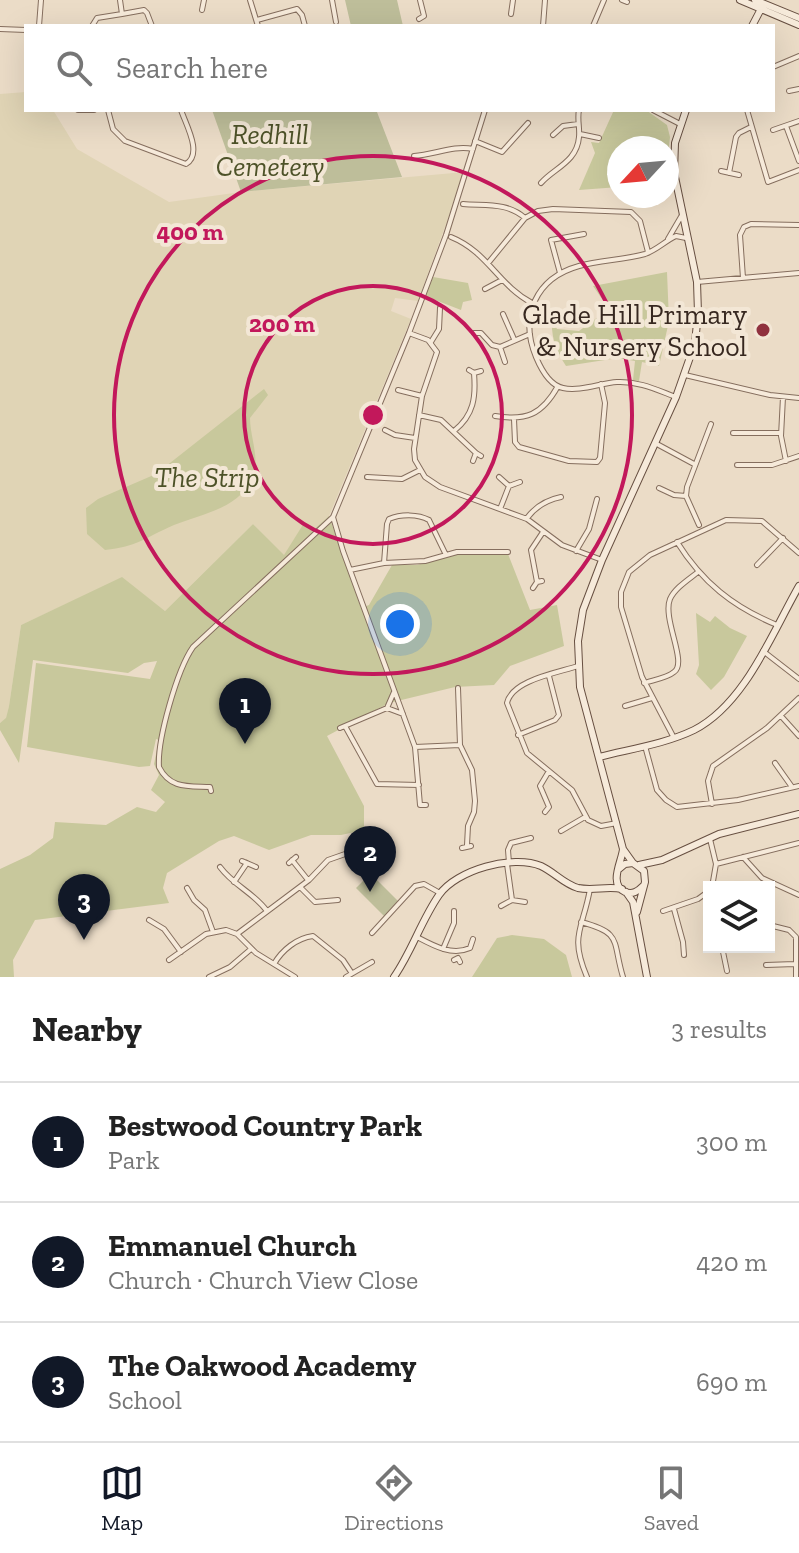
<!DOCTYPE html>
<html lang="en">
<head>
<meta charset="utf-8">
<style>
	:root { --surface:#fff; --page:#f2f2f2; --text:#222; --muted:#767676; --line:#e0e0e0; --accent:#111827 }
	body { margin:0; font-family:"Zilla Slab",serif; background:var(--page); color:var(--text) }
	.controls { position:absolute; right:24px; bottom:24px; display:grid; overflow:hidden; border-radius:0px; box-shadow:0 8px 32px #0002 }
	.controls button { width:72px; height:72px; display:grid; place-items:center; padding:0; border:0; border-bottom:2px solid var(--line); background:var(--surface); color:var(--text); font:40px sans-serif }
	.compass { position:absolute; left:607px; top:136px; width:72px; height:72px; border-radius:50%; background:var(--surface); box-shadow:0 8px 32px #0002; rotate:244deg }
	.you { position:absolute; left:400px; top:624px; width:28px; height:28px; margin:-20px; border:6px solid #fff; border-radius:50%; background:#1a73e8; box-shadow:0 0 0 12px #1a73e833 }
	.badge { display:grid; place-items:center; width:52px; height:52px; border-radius:50%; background:var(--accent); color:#fff; font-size:26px; font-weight:700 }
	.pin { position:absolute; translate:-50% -66px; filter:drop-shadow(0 2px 4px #0008) }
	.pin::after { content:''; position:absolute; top:42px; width:28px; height:24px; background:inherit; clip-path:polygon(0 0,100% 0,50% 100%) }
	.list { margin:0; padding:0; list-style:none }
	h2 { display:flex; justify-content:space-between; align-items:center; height:104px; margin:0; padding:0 32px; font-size:34px }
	h2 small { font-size:26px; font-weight:400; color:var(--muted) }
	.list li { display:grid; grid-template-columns:52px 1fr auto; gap:24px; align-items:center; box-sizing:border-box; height:120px; padding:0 32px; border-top:2px solid var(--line) }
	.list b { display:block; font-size:30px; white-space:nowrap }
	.list p { margin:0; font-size:26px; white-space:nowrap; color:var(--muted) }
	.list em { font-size:26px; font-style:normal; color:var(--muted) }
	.icon { flex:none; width:44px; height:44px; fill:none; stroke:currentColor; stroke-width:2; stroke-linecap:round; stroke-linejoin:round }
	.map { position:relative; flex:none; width:799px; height:977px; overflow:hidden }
	.search { position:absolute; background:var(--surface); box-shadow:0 8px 32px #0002; left:24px; right:24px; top:24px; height:88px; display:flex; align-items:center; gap:20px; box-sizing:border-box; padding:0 28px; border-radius:0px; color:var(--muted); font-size:30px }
	.sheet { height:464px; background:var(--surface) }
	nav { display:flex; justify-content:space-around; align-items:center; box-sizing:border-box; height:112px; border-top:2px solid var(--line); background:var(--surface); font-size:22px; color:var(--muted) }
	nav a { display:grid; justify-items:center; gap:4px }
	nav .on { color:var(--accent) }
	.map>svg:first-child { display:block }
</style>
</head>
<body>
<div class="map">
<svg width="799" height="977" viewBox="0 0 799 977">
	<rect width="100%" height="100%" fill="#ebdcc7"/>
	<path fill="#e0d4b5" d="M26,92V110H53L77,149L169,202L241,192L465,172L418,301L395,298L391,311L411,319L329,516L284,556L253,524L165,611L122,578L21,625L9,706L6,719L0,723V94Z"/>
	<path fill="#c8c89c" d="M614,110H646L667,125L670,137L667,165V148H619V187L579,190L595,153L591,142L599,143Z
		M667,272L669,321L659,366L642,362L639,381L633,380L635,361L618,358L566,366C556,350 551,338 552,319L557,329L579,331L609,309L593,286Z
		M433,277L468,283L472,300L463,302L461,310L425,296Z
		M264,389L268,395L250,418C250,438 261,460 252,479C238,509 201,514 174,525C146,537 137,547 105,550L87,534L86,508L98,499L156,474Z
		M329,516L361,608L369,605L392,565H417L452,555L508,554L530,610L557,605L564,646L510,666L494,685L455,687L389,703L327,736L364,806V830L341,835H311L269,850L234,836L219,841L167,873L163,888L169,903L35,920L13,960L14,977H0V869L30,855L53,838L55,822L106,825L137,807L156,812L165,802L151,790L159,775L154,764L159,740L156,739L150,766L139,767L27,747L36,663L150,679L157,661L144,663L128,673L33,660L19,763L0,730V723L6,718L9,706L21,625L122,577L165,611L253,524L284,555L304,523L312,531Z
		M696,613L710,622L715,616L730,628L747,636L724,677L711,690L696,674L699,665Z
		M512,935L544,939L566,955L572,977H472L497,938Z"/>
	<path fill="#bebe9a" d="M345,0H397L403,26H351Z
		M212,110H380L377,112L402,177L241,192Z
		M371,878L377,880L398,901L384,916L356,888L363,881Z"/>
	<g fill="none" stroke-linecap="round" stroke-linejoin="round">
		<defs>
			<path id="street" d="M120,0L122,14L144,10L147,13L152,26
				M250,0L258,26
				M332,0L336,22
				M622,0L627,2
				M202,10L204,0
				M511,14L513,0
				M419,19L424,16L420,0
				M257,20L297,9L302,15L305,26
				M39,26L41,0
				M92,26L97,18L122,14
				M543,26L545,0
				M593,26L604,0
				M0,29L26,30
				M773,67L799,56
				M789,91L799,89
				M78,110H94
				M108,110L113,129L125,141L186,164C203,154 186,125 181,110
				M653,110L680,124
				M747,110L768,182L799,170
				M786,126L799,161
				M773,130L799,121
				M580,134L599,138
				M553,135L563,126L578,124
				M475,141L502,152L528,123
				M414,156C434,155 453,145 473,149
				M721,171L739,175
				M729,173L736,137L739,133L751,127
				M541,183C554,168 577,162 579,137C580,128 577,119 579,110
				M463,204C485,206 507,202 525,218
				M451,237C488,252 498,285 532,303
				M668,239L682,215
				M489,262L525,218L538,211L553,209L631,212L640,221L648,252
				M560,273L551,240L584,234
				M743,278L740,235L744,227L751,224L799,225
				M697,282L799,273
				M485,289L502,280
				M503,314L514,339
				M409,333L428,340L437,352L422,396L414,449L415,460L425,477L440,487L527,519L562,545L602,560
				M474,333H481L492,345L500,347
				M431,342L439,329L440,308
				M500,347L530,334
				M500,347L505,362
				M469,370L474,373L481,371
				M685,375L770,395L799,398
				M398,390L422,396
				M676,397C657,390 639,381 617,382C601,383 579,392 563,388C549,385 541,369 536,357C519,316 536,278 579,266C600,260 623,260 645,254C657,250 665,241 676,236L686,238
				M783,397L781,436L786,461
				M419,415L441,420L476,453
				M495,416C526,421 542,415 558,386
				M514,419L515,442L519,447L569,461L597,462L600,458L605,403L601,384
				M385,430L395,435L415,438
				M454,431C474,415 476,397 474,373
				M733,433H781
				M655,443L694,464
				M473,461L476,453L481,456
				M737,465H772L799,456
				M367,477L402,479L420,470
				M499,477L509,486
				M659,488L674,495L686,496
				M500,509L509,486L520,482
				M333,517L343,551L415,747L420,805H426
				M527,518C536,506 546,500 561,497
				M699,525L686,496L687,487L711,424
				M677,542C702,582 733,607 777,625
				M576,551L589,529L597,499
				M384,563L387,524L389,519C401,514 418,514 429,520L446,555
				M757,565L783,538
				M350,570L384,563L425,561L457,552H508
				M537,582L531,550L543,532
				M533,588L537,582L542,581
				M763,651L799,679
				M578,666C557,673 512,680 507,703L527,753L572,790L588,820L601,826L617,823
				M644,683C653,680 667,678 674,672C688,663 662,619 670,599C675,588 688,580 698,572
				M458,688L460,745L472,770L475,801L474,812L468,826L467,845
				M625,706L652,698
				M387,708L394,692
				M781,716L799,736
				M345,726L377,784L419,785
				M340,728L387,708L403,714
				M518,735L555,720L559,715L549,676
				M674,738L642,677L621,607V592L629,572L650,555L726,520L762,521L799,553
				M645,746L657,790L666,800L677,807L738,800L799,786
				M415,747L460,745
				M775,763L792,787
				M211,791L210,787C188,786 170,789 159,767C157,740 177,670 193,647L333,517L409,333L446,235L485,110
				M712,804L708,781L713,766L767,728L799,698
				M545,812L549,807L540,786L549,771
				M561,831L585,817
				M710,839L716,864L712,887
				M462,848L471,846
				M743,857L762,878L799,895
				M292,860L308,880
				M242,861L256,867
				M289,863L296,857
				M509,863L508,850L511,843L531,838
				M507,864L512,900
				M716,864L799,843
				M220,867C234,886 253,892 267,911
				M234,882L247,863
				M300,887L315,902L338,900
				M187,888L194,900L205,910L213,932
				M501,906L512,900L525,902
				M674,909L683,942L684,955
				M663,911L698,899L709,891
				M149,920L164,929L181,952
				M581,922C623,933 612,941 623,977
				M769,925L789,930L796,937V977
				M372,933L415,886L424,884L440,893
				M237,934L309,880L328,860L348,853
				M417,937C434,946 452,956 470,948L473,939
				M722,947L727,971
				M443,949L454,923V911
				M169,960L206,934L226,930L237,934L256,953L295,977
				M454,960L458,958L460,962
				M274,964C282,950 297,938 313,936L343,960L351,972
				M766,965L795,964
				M209,977L230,967L251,949
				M346,977L372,962
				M587,977C569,935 583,929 590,889"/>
			<path id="secondary" d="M740,0L799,25
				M755,0L799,18
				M752,26L762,7
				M599,757C630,749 665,744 694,730C745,704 772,633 799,586
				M623,849C622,861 608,884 625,892C633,895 638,891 643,886
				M633,863L623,849L580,687L578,641L583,610L602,560L676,397L695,343L698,313L697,282L674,172L675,143L686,110
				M639,865L662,860L719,834L799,814
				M619,869L625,864L633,863L644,871L645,882L637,912
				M626,892L633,902L647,977
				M394,977C412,951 421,921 439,895C456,870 513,854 541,866C554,872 564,884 578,888C593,891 607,886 622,889"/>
		</defs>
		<use href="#street" stroke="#856e5e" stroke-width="6"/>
		<use href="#secondary" stroke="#674f41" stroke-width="8"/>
		<use href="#street" stroke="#f6eada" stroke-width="4"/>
		<use href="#secondary" stroke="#f6eada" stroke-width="6"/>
	</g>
	<g fill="none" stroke="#c2185b" stroke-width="4">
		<circle cx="373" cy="415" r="129"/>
		<circle cx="373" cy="415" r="259"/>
	</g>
	<circle fill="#90323f" stroke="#f3e7d6" stroke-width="3" cx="763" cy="330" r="8"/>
	<g text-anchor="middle" stroke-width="8" stroke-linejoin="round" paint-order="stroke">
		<g font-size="28" font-style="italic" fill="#4d5228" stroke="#f3e7d6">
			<text x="270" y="144">Redhill<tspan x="270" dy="32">Cemetery</tspan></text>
			<text x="207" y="487">The Strip</text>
		</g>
		<g font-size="28" fill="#372820" stroke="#f3e7d6" text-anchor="end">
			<text x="747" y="324">Glade Hill Primary<tspan x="747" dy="32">&amp; Nursery School</tspan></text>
		</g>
	</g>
	<circle cx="373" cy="415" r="12" fill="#c2185b" stroke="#f3e7d6" stroke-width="4"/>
	<g font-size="24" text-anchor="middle" font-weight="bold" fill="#c2185b" stroke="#f3e7d6" stroke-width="8" stroke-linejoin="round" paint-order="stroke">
		<text x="190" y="240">400 m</text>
		<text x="282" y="332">200 m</text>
	</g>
</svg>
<div class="controls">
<button><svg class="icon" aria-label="layers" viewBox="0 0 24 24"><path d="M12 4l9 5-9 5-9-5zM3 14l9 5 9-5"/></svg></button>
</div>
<svg class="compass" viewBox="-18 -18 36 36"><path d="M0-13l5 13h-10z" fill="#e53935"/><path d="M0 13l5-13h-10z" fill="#767676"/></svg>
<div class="you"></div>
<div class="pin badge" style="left:245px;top:744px">1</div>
<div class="pin badge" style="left:370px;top:892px">2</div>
<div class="pin badge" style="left:84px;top:940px">3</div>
<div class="search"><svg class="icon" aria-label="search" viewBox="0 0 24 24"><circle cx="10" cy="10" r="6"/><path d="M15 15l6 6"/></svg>Search here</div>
</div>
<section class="sheet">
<h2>Nearby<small>3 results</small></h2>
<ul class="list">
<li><span class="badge">1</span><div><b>Bestwood Country Park</b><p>Park</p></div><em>300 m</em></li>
<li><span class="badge">2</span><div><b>Emmanuel Church</b><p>Church · Church View Close</p></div><em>420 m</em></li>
<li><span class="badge">3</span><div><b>The Oakwood Academy</b><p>School</p></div><em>690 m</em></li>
</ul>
</section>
<nav>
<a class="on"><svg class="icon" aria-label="map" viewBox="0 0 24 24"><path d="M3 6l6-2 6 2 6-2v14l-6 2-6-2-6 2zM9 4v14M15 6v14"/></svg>Map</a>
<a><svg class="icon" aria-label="directions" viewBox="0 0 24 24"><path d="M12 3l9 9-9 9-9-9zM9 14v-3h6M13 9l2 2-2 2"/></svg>Directions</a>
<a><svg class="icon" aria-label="saved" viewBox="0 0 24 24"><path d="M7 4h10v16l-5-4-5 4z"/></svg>Saved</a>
</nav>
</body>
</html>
